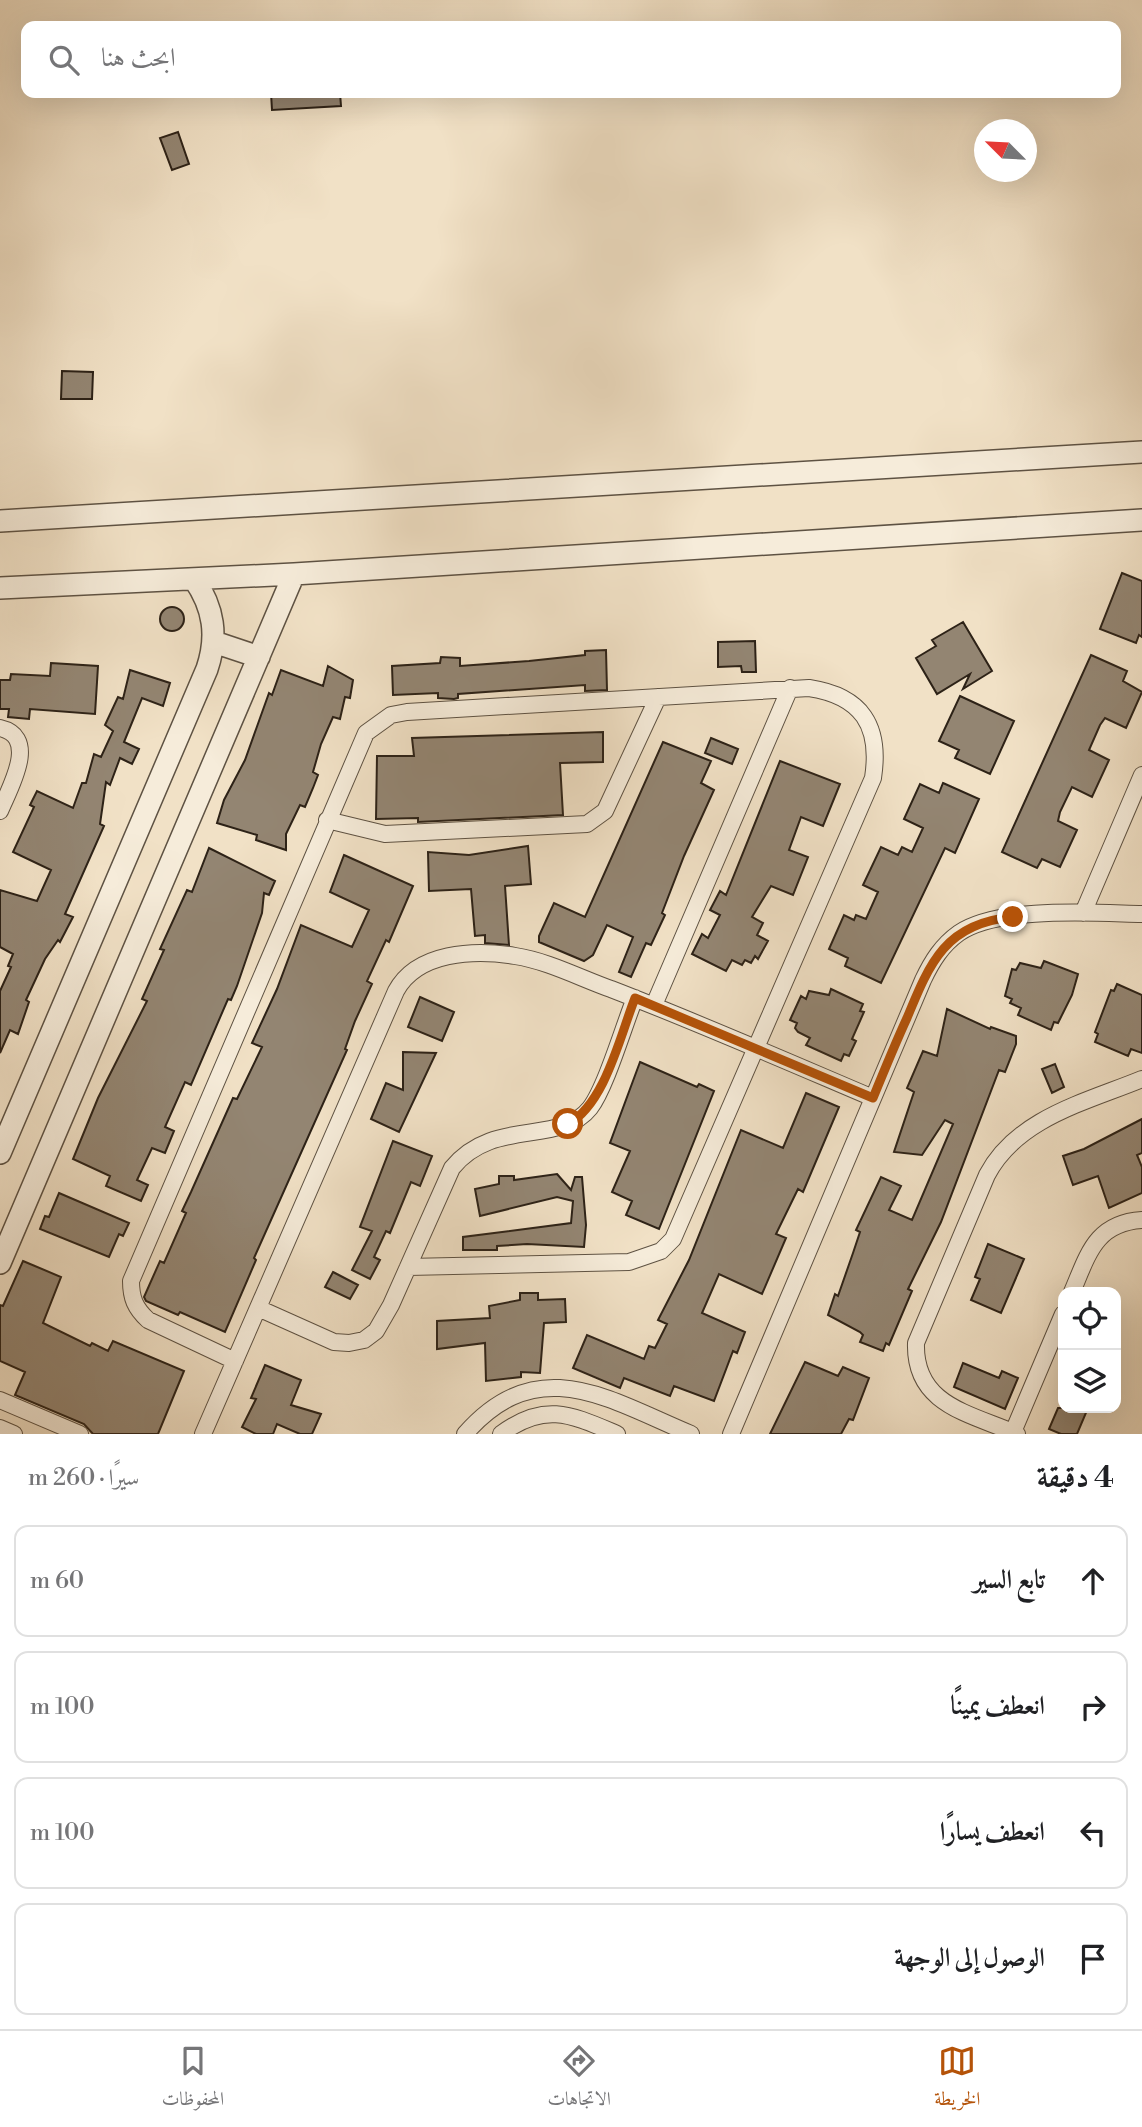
<!DOCTYPE html>
<html lang="ar">
<head>
<meta charset="utf-8">
<style>
	:root { --surface:#fff; --page:#f2f2f2; --text:#202124; --muted:#757577; --line:#e0e0e0; --accent:#b45309 }
	body { margin:0; font-family:"Libre Bodoni",Amiri,serif; background:var(--page); color:var(--text); direction:rtl }
	.controls { position:absolute; right:21px; bottom:21px; display:grid; overflow:hidden; border-radius:14px; box-shadow:0 7px 28px #0002 }
	.controls button { width:63px; height:63px; display:grid; place-items:center; padding:0; border:0; border-bottom:2px solid var(--line); background:var(--surface); color:var(--text); font:35px sans-serif }
	.compass { position:absolute; left:974px; top:119px; width:63px; height:63px; border-radius:50%; background:var(--surface); box-shadow:0 7px 28px #0002; rotate:294deg }
	.stop { position:absolute; width:21px; height:21px; margin:-16px; border:5px solid #b45309; border-radius:50%; background:#fff }
	.stop.end { background:#b45309; border-color:#fff; box-shadow:0 2px 7px #0008 }
	.list { margin:0; padding:0; list-style:none }
	h2 { display:flex; justify-content:space-between; align-items:center; height:91px; margin:0; padding:0 28px; font-size:30px }
	h2 small { font-size:23px; font-weight:400; color:var(--muted) }
	.list li { display:grid; grid-template-columns:46px 1fr auto; gap:21px; align-items:center; box-sizing:border-box; height:112px; margin:0 14px 14px; padding:0 14px; border:2px solid var(--line); border-radius:14px }
	.list b { display:block; font-size:26px; white-space:nowrap }
	.list em { font-size:23px; font-style:normal; color:var(--muted) }
	.icon { flex:none; width:38px; height:38px; fill:none; stroke:currentColor; stroke-width:2; stroke-linecap:round; stroke-linejoin:round }
	.map { position:relative; flex:none; width:1142px; height:1434px; overflow:hidden; direction:ltr }
	.search { position:absolute; background:var(--surface); box-shadow:0 7px 28px #0002; left:21px; right:21px; top:21px; height:77px; display:flex; align-items:center; gap:18px; box-sizing:border-box; padding:0 24px; border-radius:14px; color:var(--muted); font-size:26px }
	.sheet { height:595px; background:var(--surface) }
	nav { display:flex; justify-content:space-around; align-items:center; box-sizing:border-box; height:98px; border-top:2px solid var(--line); background:var(--surface); font-size:19px; color:var(--muted) }
	nav a { display:grid; justify-items:center; gap:4px }
	nav .on { color:var(--accent) }
	.map>svg:first-child { display:block }
</style>
</head>
<body>
<div class="map">
<svg width="1142" height="1434" viewBox="0 0 1142 1434">
	<rect width="100%" height="100%" fill="#f1e1c6"/>
	<filter id="stains"><feTurbulence type="fractalNoise" baseFrequency=".00286" numOctaves="4"/><feColorMatrix values="0 0 0 0 .2 0 0 0 0 .09 0 0 0 0 .02 0 0 0 .5 -.17"/></filter>
	<radialGradient id="worn" r=".72"><stop offset=".6" stop-color="#630" stop-opacity="0"/><stop offset="1" stop-color="#630" stop-opacity=".3"/></radialGradient>
	<path fill="#938572" stroke="#2d2217" stroke-width="2" d="M271,93H340L341,106L272,110Z
		M178,132L189,164L172,170L160,138Z
		M62,371L93,372L92,399H61Z
		M1122,573L1142,581V637L1139,635L1136,643L1100,629Z
		M160 619a12 12 0 1 1 24 0a12 12 0 1 1-24 0Z
		M963,622L992,671L963,689L970,674L937,694L916,658L936,646L932,640Z
		M755,641L756,672H742L741,666L718,667V642Z
		M606,650L607,690L585,691V685L458,694V698L454,699L438,698V693L393,695L392,666L440,663L441,657L460,658V666L529,661L585,655V651Z
		M1091,655L1127,671L1123,681L1142,692L1126,728L1105,718L1100,725L1089,750L1109,760L1092,797L1072,787L1060,812L1058,821L1077,830L1060,867L1042,859L1037,868L1002,852Z
		M51,663L98,666L95,714L30,709L29,719L8,717L9,709H0V680H10L11,674L50,676Z
		M328,666L353,680L350,698L345,697L340,719L333,717L321,744L313,772L318,775L313,788L305,807L300,805L286,834V850L256,840L257,835L217,823L224,800L245,760L269,693L272,695L281,670L323,686Z
		M130,670L170,683L163,706L142,698L124,742L139,749L132,764L120,758L110,785L106,782L100,824L104,826L65,914L73,917L60,942L58,940L45,959L26,1000L29,1002L18,1034L10,1030L0,1053V991L11,967L8,966L13,954L0,947V890L37,901L51,870L13,852L34,807L30,805L37,791L73,808L82,783H86L94,754L101,757L113,731L105,725L118,697L123,699Z
		M960,696L1014,721L990,774L955,758L959,750L939,741Z
		M603,732V762L560,763L563,815L418,822V818L376,819L377,756H414L412,738Z
		M711,738L738,749L732,764L705,753Z
		M663,742L711,761L701,783L714,790L684,856L662,913L665,915L651,945L646,943L631,977L619,972L633,937L607,925L593,955L584,961L539,942V936L554,903L585,917Z
		M780,761L840,784L823,826L801,817L789,850L808,857L793,895L771,886L752,917L763,923L757,935L768,941L758,959L755,956L751,963L745,960L742,965L732,960L726,971L692,954L702,934L708,938L720,915L710,910L720,891L726,895Z
		M943,783L979,799L955,853L945,848L881,983L845,966L848,958L829,949L844,915L854,920L856,915L866,919L878,892L863,885L881,847L898,855L902,847L912,852L923,828L904,819L920,784L939,793Z
		M528,846L531,884L505,886L509,945L485,943V935L475,936L471,889L429,891L428,852L469,855Z
		M209,848L275,881L269,895L264,893L262,913L237,986L231,1000L228,999L191,1085L185,1082L165,1127L174,1131L165,1153L152,1148L137,1180L148,1185L141,1201L106,1186L110,1176L73,1159L98,1098L147,1001L142,999L164,950L160,949L187,890L192,892Z
		M344,855L413,886L389,942L386,940L367,981L372,984L355,1021L345,1049L347,1050L254,1258L256,1260L225,1332L180,1312L178,1315L146,1301L144,1297L160,1261L164,1263L186,1213L182,1211L191,1192L233,1098L237,1099L262,1047L252,1043L277,989L301,925L352,947L369,910L330,892Z
		M1044,961L1078,974L1072,995L1058,1023L1054,1022L1051,1030L1018,1015L1021,1008L1010,1003L1012,999L1005,996L1012,969L1016,970L1020,963L1041,968Z
		M1117,984L1142,995V1053L1131,1049L1128,1056L1095,1042L1098,1034L1095,1032L1111,990L1114,991Z
		M831,989L863,1004L860,1011L864,1012L852,1039L856,1041L849,1056L844,1054L841,1061L806,1045L810,1038L798,1032L795,1028L797,1023L790,1020L801,996L806,999L809,991L829,995Z
		M420,997L454,1012L442,1041L408,1027Z
		M947,1009L990,1029L991,1027L1016,1036V1044L1005,1072L999,1070L941,1222L908,1289L912,1291L889,1345L886,1343L883,1351L860,1342L863,1335L860,1332L828,1315L835,1294L838,1296L853,1253L860,1232L856,1230L881,1177L901,1186L889,1210L912,1220L953,1124L945,1120L922,1155L894,1152L914,1092L907,1088L923,1051L937,1056Z
		M403,1052L436,1053L399,1132L371,1119L386,1083L403,1090Z
		M640,1062L697,1087L699,1084L714,1091L659,1229L626,1215L632,1201L612,1192L630,1151L610,1143Z
		M1055,1064L1064,1087L1052,1093L1042,1069Z
		M806,1093L839,1107L803,1192L798,1189L776,1234L786,1238L762,1294L719,1274L702,1313L745,1332L737,1353L733,1351L714,1401L674,1386L670,1396L624,1378L620,1388L573,1368L587,1335L644,1359L649,1346L655,1348L667,1324L658,1320L689,1260L741,1130L783,1148Z
		M1142,1119V1153L1137,1155L1142,1167V1193L1109,1208L1098,1176L1073,1185L1063,1156L1084,1149Z
		M393,1141L432,1156L420,1186L411,1182L390,1233L386,1231L374,1257L380,1260L370,1279L352,1270L372,1231L360,1227Z
		M557,1174L571,1190L575,1177H582L586,1225L584,1247L527,1244L497,1246V1250H463V1237L571,1223L573,1201L557,1197L480,1216L475,1189L499,1184V1176H514V1180Z
		M59,1193L129,1223L123,1236L119,1234L109,1257L40,1229L45,1216L49,1217Z
		M988,1244L1024,1259L1001,1313L971,1300L980,1279L975,1277Z
		M23,1261L61,1277L43,1323L90,1346L92,1343L108,1351L113,1341L184,1371L158,1434H93L84,1424L15,1395L25,1372L0,1361V1305L3,1306Z
		M333,1272L358,1285L350,1299L325,1287Z
		M520,1293H538V1300L565,1299L566,1322L544,1323L540,1373L521,1372V1377L486,1381L485,1343L437,1349V1321L490,1318L489,1306L520,1300Z
		M805,1362L838,1376L843,1367L869,1378L853,1420L849,1419L841,1434H770Z
		M963,1363L999,1378L1002,1371L1018,1378L1005,1409L954,1387Z
		M265,1365L301,1380L291,1405L321,1414L312,1434H300L277,1424L273,1434H256L242,1427L256,1399L251,1398Z
		M1058,1408H1088L1077,1434H1061L1049,1429Z"/>
	<g fill="none" stroke-linecap="round" stroke-linejoin="round">
		<defs>
			<path id="minor" d="M0,728C40,737 9,789 0,811
				M327,820L385,834L587,824L605,811L658,697
				M1083,913L1142,775
				M654,1005L790,688
				M1072,1292C1088,1255 1095,1223 1142,1220
				M258,1308L334,1342L349,1343L364,1340L376,1331L391,1305L452,1168C493,1117 560,1146 590,1108C606,1087 624,1025 635,998
				M235,1361L148,1320C135,1308 131,1298 131,1281L366,733L391,715L407,712L809,688C862,696 881,726 873,778L673,1239L661,1251L629,1262L408,1267
				M0,1400L80,1434
				M0,1428L14,1434
				M1013,1432L1063,1314
				M203,1434L396,991C417,952 474,949 515,956C548,961 580,978 611,989C699,1023 786,1061 873,1098
				M465,1434C538,1350 609,1400 691,1434
				M501,1434C545,1401 572,1415 617,1434
				M731,1434L923,980C932,961 942,945 959,933C999,906 1094,913 1142,914
				M1017,1434C969,1413 914,1405 916,1343L987,1175C1017,1118 1086,1102 1142,1079"/>
			<path id="tertiary" d="M0,521L1142,452
				M0,588L294,574L1142,520
				M214,642L259,657
				M0,1153L207,669C218,636 214,608 194,579
				M0,1263L294,574"/>
		</defs>
		<use href="#minor" stroke="#5e5243" stroke-width="18"/>
		<use href="#tertiary" stroke="#5e5243" stroke-width="24"/>
		<use href="#minor" stroke="#f6ecda" stroke-width="16"/>
		<use href="#tertiary" stroke="#f6ecda" stroke-width="21"/>
	</g>
	<g fill="none" stroke-linecap="round" stroke-linejoin="round">
		<path stroke="#b45309" stroke-width="9" d="M568,1124C605,1104 620,1036 635,998L873,1098C884,1071 895,1044 907,1018C930,962 946,923 1013,917"/>
	</g>
	<rect width="100%" height="100%" filter="url(#stains)"/>
	<rect width="100%" height="100%" fill="url(#worn)"/>
</svg>
<div class="controls">
<button><svg class="icon" aria-label="locate" viewBox="0 0 24 24"><circle cx="12" cy="12" r="6"/><path d="M12 2v4M12 18v4M2 12h4M18 12h4"/></svg></button>
<button><svg class="icon" aria-label="layers" viewBox="0 0 24 24"><path d="M12 4l9 5-9 5-9-5zM3 14l9 5 9-5"/></svg></button>
</div>
<svg class="compass" viewBox="-18 -18 36 36"><path d="M0-13l5 13h-10z" fill="#e53935"/><path d="M0 13l5-13h-10z" fill="#757577"/></svg>
<div class="stop" style="left:568px;top:1124px"></div>
<div class="stop end" style="left:1013px;top:917px"></div>
<div class="search"><svg class="icon" aria-label="search" viewBox="0 0 24 24"><circle cx="10" cy="10" r="6"/><path d="M15 15l6 6"/></svg>ابحث هنا</div>
</div>
<section class="sheet">
<h2>4 دقيقة<small>سيرًا · 260 m</small></h2>
<ul class="list">
<li><svg class="icon" aria-label="ahead" viewBox="0 0 24 24"><path d="M12 20V5M6 11l6-6 6 6"/></svg><div><b>تابع السير</b></div><em>60 m</em></li>
<li><svg class="icon" aria-label="right" viewBox="0 0 24 24"><path d="M7 20v-9h11M14 6l5 5-5 5"/></svg><div><b>انعطف يمينًا</b></div><em>100 m</em></li>
<li><svg class="icon" aria-label="left" viewBox="0 0 24 24"><path d="M17 20v-9H6M10 6l-5 5 5 5"/></svg><div><b>انعطف يسارًا</b></div><em>100 m</em></li>
<li><svg class="icon" aria-label="arrive" viewBox="0 0 24 24"><path d="M6 21V4h12l-3 4 3 4H6"/></svg><div><b>الوصول إلى الوجهة</b></div></li>
</ul>
</section>
<nav>
<a class="on"><svg class="icon" aria-label="map" viewBox="0 0 24 24"><path d="M3 6l6-2 6 2 6-2v14l-6 2-6-2-6 2zM9 4v14M15 6v14"/></svg>الخريطة</a>
<a><svg class="icon" aria-label="directions" viewBox="0 0 24 24"><path d="M12 3l9 9-9 9-9-9zM9 14v-3h6M13 9l2 2-2 2"/></svg>الاتجاهات</a>
<a><svg class="icon" aria-label="saved" viewBox="0 0 24 24"><path d="M7 4h10v16l-5-4-5 4z"/></svg>المحفوظات</a>
</nav>
</body>
</html>
